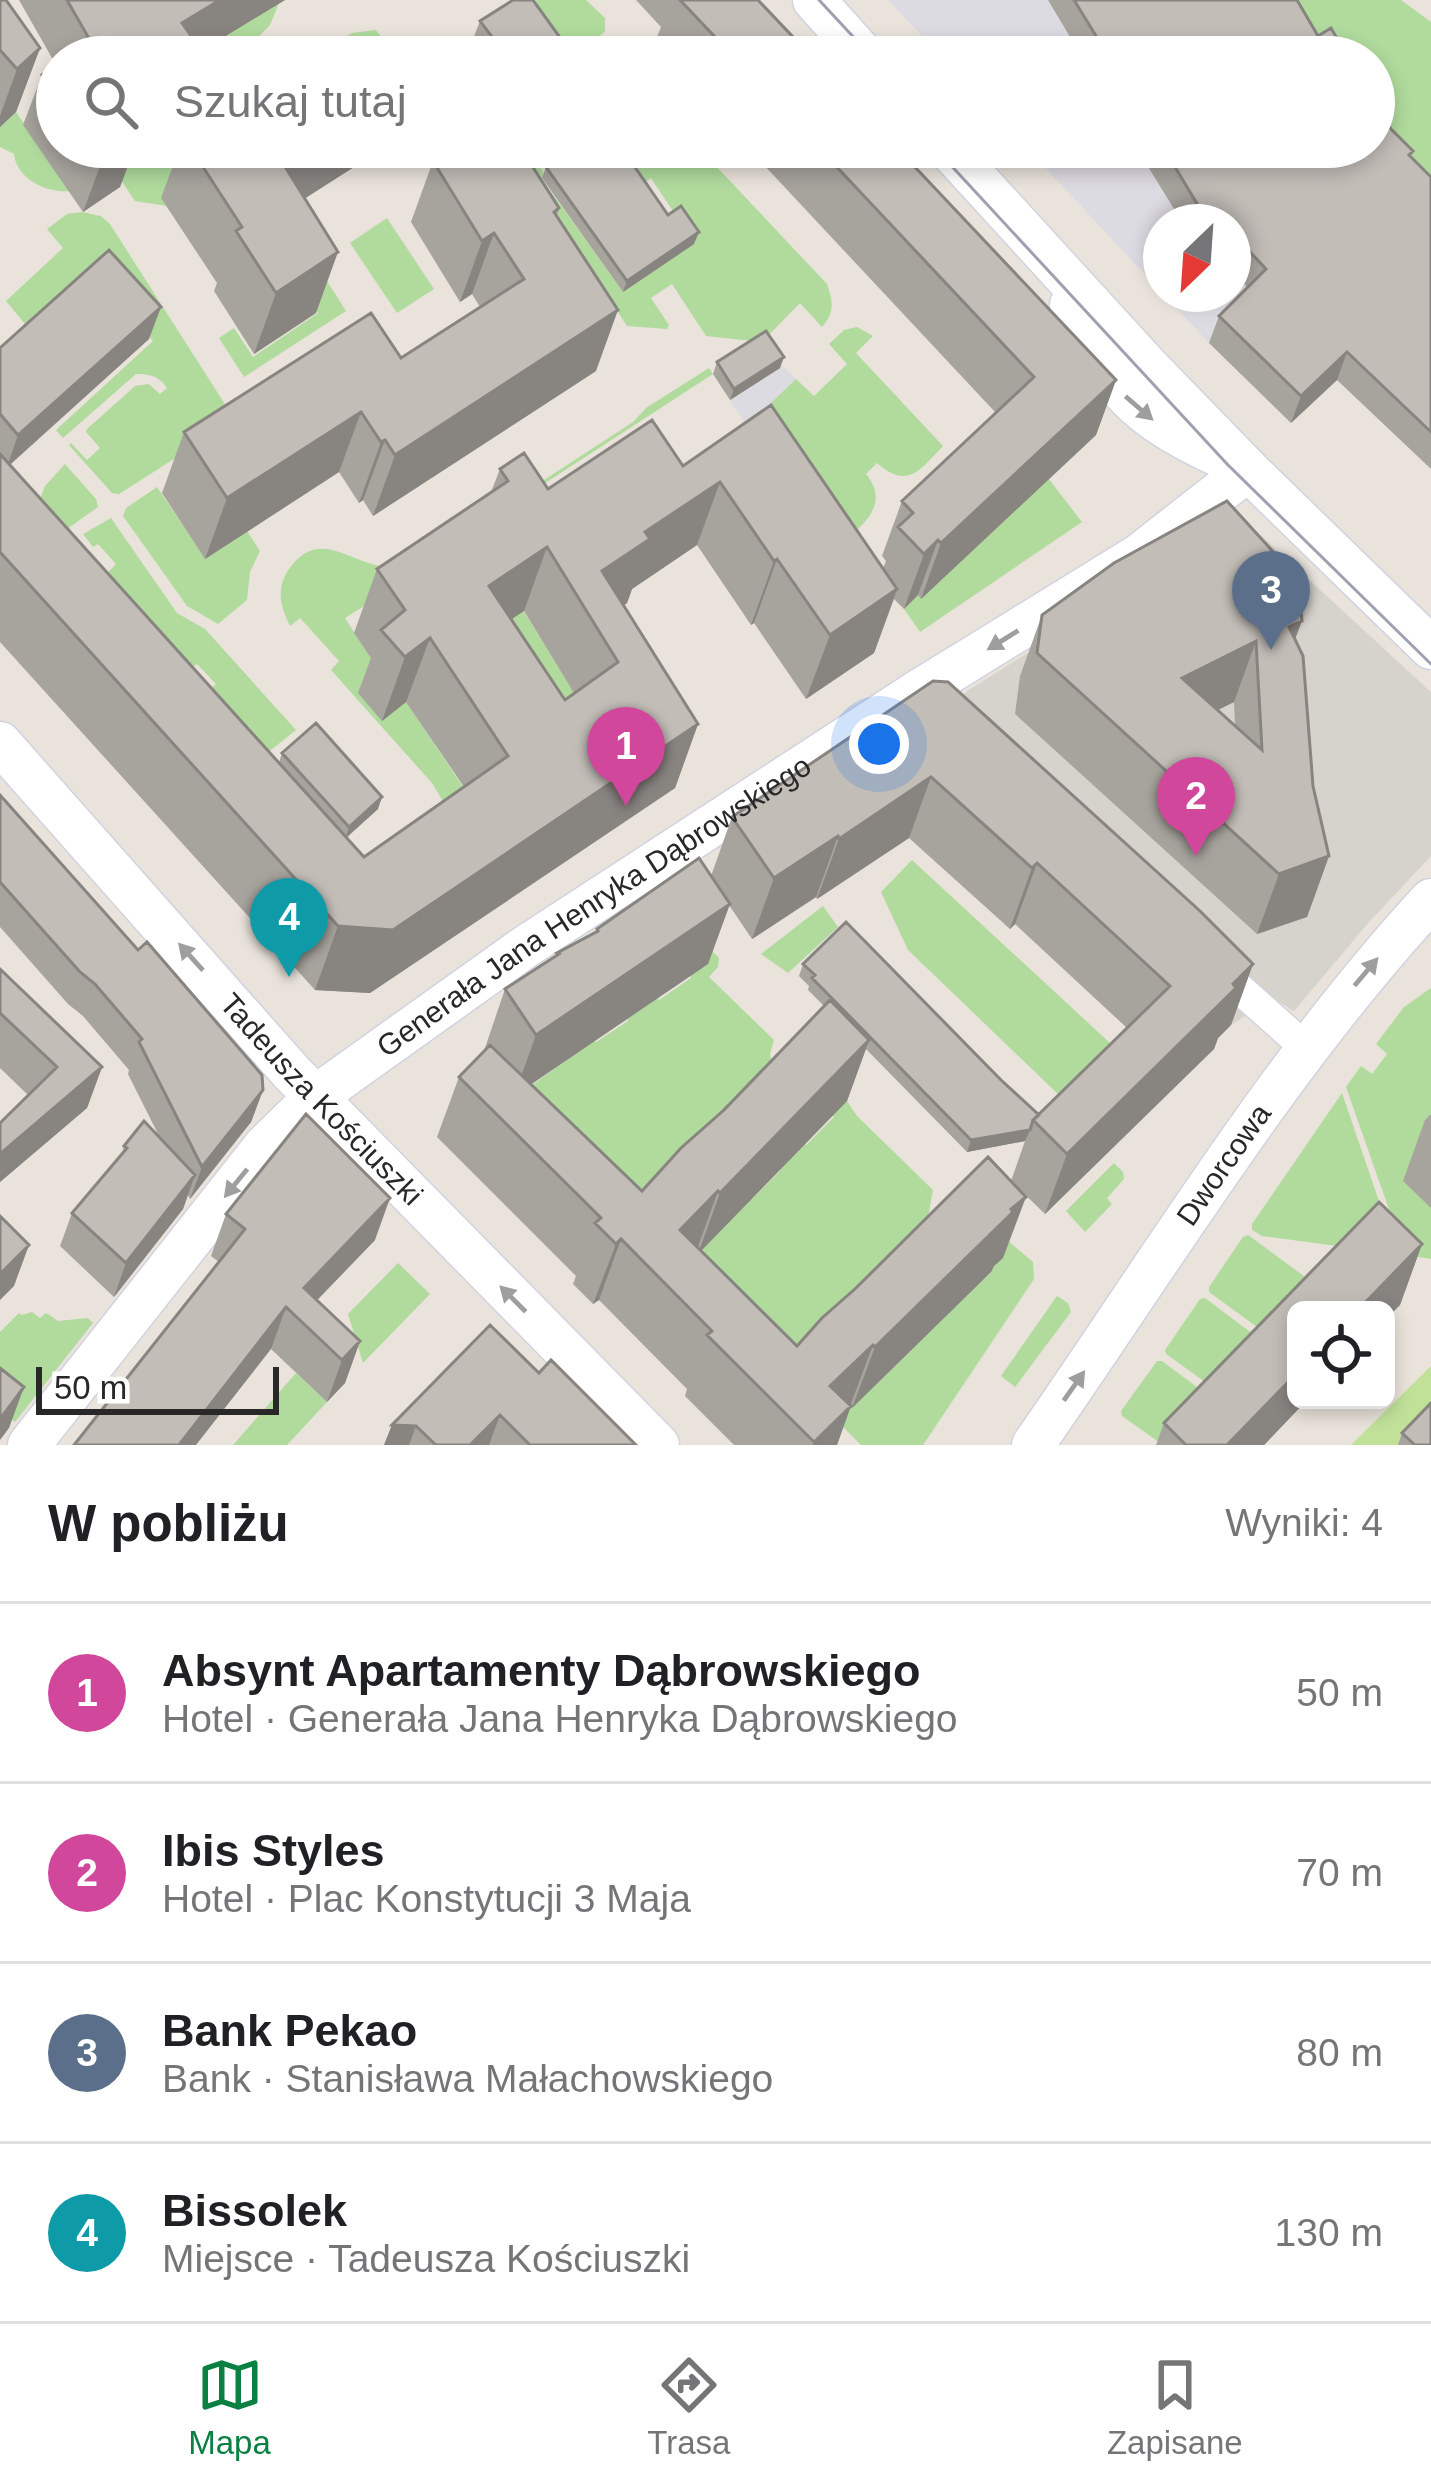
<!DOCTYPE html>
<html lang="pl">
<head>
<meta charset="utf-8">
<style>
	:root { --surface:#fff; --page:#f6f6f6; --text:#202124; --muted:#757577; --line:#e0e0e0; --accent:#0b8043 }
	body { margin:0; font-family:Arial,sans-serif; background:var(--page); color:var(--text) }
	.controls { position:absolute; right:36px; bottom:36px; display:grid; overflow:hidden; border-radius:18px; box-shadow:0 6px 18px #0003 }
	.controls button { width:108px; height:108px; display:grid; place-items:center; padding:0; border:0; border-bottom:3px solid var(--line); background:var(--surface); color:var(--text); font:60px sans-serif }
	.compass { position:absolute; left:1143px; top:204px; width:108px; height:108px; border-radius:50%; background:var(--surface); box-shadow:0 6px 18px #0003; rotate:205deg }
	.scale { position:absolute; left:36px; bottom:30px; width:243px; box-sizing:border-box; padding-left:12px; border:6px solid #282828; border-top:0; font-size:33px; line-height:42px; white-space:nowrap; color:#282828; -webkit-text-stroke:9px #fff; paint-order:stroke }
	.you { position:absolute; left:879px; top:744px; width:42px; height:42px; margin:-30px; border:9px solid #fff; border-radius:50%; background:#1a73e8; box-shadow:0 0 0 18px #1a73e833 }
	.badge { display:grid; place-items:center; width:78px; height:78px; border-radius:50%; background:var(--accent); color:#fff; font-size:39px; font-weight:700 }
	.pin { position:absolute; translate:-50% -99px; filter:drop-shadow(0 3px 6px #0008) }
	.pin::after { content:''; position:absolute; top:63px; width:42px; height:36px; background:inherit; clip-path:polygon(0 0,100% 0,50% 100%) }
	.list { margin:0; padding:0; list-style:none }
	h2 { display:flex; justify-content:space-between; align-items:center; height:156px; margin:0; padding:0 48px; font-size:51px }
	h2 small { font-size:39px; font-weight:400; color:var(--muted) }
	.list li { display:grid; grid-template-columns:78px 1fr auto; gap:36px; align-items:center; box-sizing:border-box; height:180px; padding:0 48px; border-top:3px solid var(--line) }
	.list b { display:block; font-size:45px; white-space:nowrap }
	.list p { margin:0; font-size:39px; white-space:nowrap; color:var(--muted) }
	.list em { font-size:39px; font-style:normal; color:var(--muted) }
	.icon { flex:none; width:66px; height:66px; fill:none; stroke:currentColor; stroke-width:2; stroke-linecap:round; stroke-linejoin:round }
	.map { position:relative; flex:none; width:1431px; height:1445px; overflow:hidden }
	.search { position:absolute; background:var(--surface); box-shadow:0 6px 18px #0003; left:36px; right:36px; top:36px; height:132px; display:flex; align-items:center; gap:30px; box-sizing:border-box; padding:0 42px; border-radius:66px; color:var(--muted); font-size:45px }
	.sheet { height:876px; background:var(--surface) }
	nav { display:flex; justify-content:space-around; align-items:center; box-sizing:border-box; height:168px; border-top:3px solid var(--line); background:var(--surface); font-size:33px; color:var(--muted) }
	nav a { display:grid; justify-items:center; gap:6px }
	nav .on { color:var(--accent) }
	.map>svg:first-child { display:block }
</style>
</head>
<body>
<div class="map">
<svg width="1431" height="1445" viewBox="0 0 1431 1445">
	<rect width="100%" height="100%" fill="#e9e3db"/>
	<path fill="#dddbe2" d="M888,0H1160L1194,57H942Z
		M1026,147H1249L1238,277L1256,296L1209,343L1163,294H1233V222H1161V292Z
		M762,342L780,367L782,365L796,379L747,426L713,374Z"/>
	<path fill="#b0db9d" d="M536,0H586L605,18V31C582,54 569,55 551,27C545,18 540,10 536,0Z
		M1274,0H1401L1431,22V208L1374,133V57H1322Z
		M279,3L270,25L239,57H188Z
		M376,30L393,52L472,43L482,57H311L352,33Z
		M16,112L58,174L98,147H240L167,206L135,201L113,168C103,174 89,187 78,190C51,196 17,181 14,154L0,147V127Z
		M509,147H530L545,176L542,179L623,292L694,243L651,178L637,188L609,147H698L827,284C833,302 835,312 822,327L800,303L762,342L706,336L672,284L651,298L669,325L667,329L627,326Z
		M82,212L101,216L110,224L235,420L119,494L112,493L69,445L71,443L87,460L100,448L86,432L87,429L135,386L149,384L160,394L167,388C159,376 150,374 136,374L63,438L56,430L153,341L129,312L30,330L6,301L63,248L47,229L67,214Z
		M387,218L434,289L397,313L350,243Z
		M311,256L346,311L244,377L219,338L234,328L253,357L318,313L307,293Z
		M857,327L873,336L856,353L943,446C920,470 908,490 877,463L866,474C894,508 855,530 832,553L747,426L796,379L814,396L847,364L829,344L844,330Z
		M709,368L713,374L473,530L595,726L374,619L364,606L345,618L365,649L369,646L485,820L464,836L432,783L331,670L339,661L300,618L290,626C281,608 276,591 287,572C316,527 346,560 380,566C392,569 406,564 418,562L633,422L646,408Z
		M65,464L96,499L98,507L60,534L40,499L45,486Z
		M1048,478L1082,522L920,632L904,609L918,595L921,598Z
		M157,487L205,558L247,531L260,551L250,572L247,600L218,624L187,606L123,516L126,508Z
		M111,518L177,613L205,629L296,730L261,758L205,696L216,684L197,664L185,673L101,579L116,564L98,544L93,547L83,534Z
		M912,860L1110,1043L1059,1095L908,950L881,892Z
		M823,906L838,927L788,973L761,954Z
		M696,934L719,958L718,967L709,977L774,1040L770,1054L773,1070L637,1223L532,1085L593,1041L596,1042L628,1021L627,1017L656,997L659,1000L691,978L690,975L707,965Z
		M1431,988V1259L1405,1255L1346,1087L1361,1066L1372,1074L1387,1054L1376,1044L1404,1007Z
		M1342,1093L1397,1254L1262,1236L1252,1230V1224Z
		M847,1101L857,1116L933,1190L923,1244L790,1375L699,1253L749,1197L752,1199L780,1171L778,1168L803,1144L806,1145L834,1117L831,1114Z
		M1114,1163L1123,1172L1124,1179L1107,1198L1112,1204L1085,1232L1066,1211Z
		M995,1230L1033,1262L1034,1279L923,1445H861L836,1420L936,1326L934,1323L991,1273Z
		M1248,1235L1327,1293L1296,1310L1279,1343L1209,1292V1287L1243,1237Z
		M398,1263L430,1294L363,1363L348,1314Z
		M1057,1296L1068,1303L1071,1312L1015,1387L1001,1376Z
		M1205,1298L1273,1349L1226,1397L1166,1354L1165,1350L1200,1299Z
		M32,1312L40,1318L46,1313L58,1321L88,1318L93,1323L15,1422L0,1410V1332L19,1313L22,1315Z
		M1157,1361H1162L1220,1404L1163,1445L1122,1416L1121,1411Z
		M296,1373L327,1402L287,1445H233Z"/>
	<path fill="#c1e199" d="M1431,1366V1445H1351Z"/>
	<path fill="#d6d3cd" d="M1242,518L1431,692V856L1370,921L1294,1011L1273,998L1231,1025L1178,972L911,742L967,691Z"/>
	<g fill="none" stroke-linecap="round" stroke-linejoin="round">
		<defs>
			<path id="street" d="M1214,966L1306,1048"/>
			<g id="secondary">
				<path d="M814,0L865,57"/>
				<path d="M947,147L1149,368L1248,470L1431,648"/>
				<path d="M1071,305C1107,387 1139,419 1220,456"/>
				<path id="s1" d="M0,743L292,1073L658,1445"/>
				<path id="s2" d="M29,1445L265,1146L315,1097L525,947L914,694L1138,556L1248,470"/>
				<path id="s3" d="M1033,1445C1162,1260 1278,1066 1431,900"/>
			</g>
		</defs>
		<use href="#street" stroke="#d1d3e0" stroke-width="33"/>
		<use href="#secondary" stroke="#d1d3e0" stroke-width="45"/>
		<use href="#street" stroke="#fff" stroke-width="30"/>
		<use href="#secondary" stroke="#fff" stroke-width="42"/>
		<path stroke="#9fa1b1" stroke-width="3" d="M819,0L872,57
			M934,147L1228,465L1431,664"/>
	</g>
	<path fill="#a7a39d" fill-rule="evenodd" d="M0,0L40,48L16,112L0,127Z
		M19,0H285L191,57H57V147H135L120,187L83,212L23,125L42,75L56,65Z
		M636,0H758L812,57H662L653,47L661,27Z
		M1048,0H1297L1318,36L1348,57H1082Z
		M480,21L559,57H482L471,44Z
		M1391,129L1413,151L1411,157L1431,177V469L1337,380L1291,423L1209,343L1219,316L1247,287L1233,272V222H1182L1136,147H1374Z
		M180,147H361L354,167L305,198L316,313L254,354L214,291L217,283L161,198Z
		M747,147H896L1116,380L1096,435L921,599L918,595L904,609L894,599L874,653L806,699L754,623L751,625L697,545L632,589L627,603L624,605L698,724L675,788L370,993L315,990L0,642V348L149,339L10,465L279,763L282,753L378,809L346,837L364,857L464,787L406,702L382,721L358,693L371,658L354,633L377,569L491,492L500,469L548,489L683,466L771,405L883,568L886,561L882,556L902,501L996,413ZM524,611L574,693L565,700L511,619Z
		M433,161L559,208L557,216L596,371L373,516L363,500L359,503L339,472L205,559L162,493L184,432L401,358L480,307L472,294L460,302L411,222Z
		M546,167L668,215L694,244L623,292L542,178Z
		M717,362L780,368L730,400L713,374Z
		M1042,615L1295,639L1313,786L1329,856L1307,917L1257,934L1015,714L1020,676ZM1234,702L1235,726L1217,710Z
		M933,681L1253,964L1231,1025L1218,1038L1214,1049L1045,1214L1011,1181L1025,1141L967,1152L866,1049L847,1101L701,1251L797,1346L1003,1258L994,1266L991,1272L852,1408L850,1406L837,1445H734L685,1396L687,1389L599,1300L593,1304L573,1284L576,1276L437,1137L459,1077L484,1051L505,989L556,956L557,953L595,933L597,929L711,876L732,817ZM909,838L1010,929L1015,924L1127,1028L1039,1115L1001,1080L803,964L799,976L809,986L808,990L824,1006L642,1191L531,1084L708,964L729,905L752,939L816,897L817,899Z
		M0,795L263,1090L251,1122L190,1199L188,1195L183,1209L114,1297L60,1246L72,1213L122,1154L124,1146L160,1138L128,1074L129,1070L83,1016L68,1004L0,927Z
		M0,969L102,1067L87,1108L0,1182V1123L28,1095L0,1068Z
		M1431,1114V1208L1403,1181L1425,1120Z
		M226,1214L375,1240L317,1300L360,1341L345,1383L327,1402L271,1349L219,1262L211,1256Z
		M1422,1244L1400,1305L1296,1400H1307L1264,1445H1156L1164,1423Z
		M539,1373L636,1445H384L392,1425Z
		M1402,1433L1431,1445H1398Z"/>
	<path fill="#888480" d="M220,0H285L191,57H170L182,23Z
		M564,43L559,57H542Z
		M40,48L16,112L0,127V116L17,69Z
		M123,147H135L120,187L83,212L102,161Z
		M312,147H361L354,167L262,226L284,165Z
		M699,232L694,244L623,292L627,281Z
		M494,233L472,294L460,302L482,241Z
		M338,252L316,313L254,354L276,293Z
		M161,307L149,339L7,467L18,435Z
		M618,310L596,371L373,516L395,455Z
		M1347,352L1337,380L1291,423L1301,396Z
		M784,357L780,368L730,400L734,389Z
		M1116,380L1096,435L921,599L941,543Z
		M361,412L339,472L205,559L227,498Z
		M385,440L363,500L359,503L381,442Z
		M720,482L697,545L632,589L627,603L595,624L602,571L645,532Z
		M938,540L918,595L904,609L924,554Z
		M547,547L524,611L466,649L489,586Z
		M777,559L754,623L751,625L774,561Z
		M897,589L874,653L806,699L830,635Z
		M1302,621L1279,681L1289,627Z
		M430,638L406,702L382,721L405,657Z
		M1256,641L1234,702L1160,739L1182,678Z
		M698,724L675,788L370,993L315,990L338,926Z
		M931,777L909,838L817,899L839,839Z
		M382,797L378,809L345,839L349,827Z
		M838,836L816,897L752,939L774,878Z
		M1329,856L1307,917L1257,934L1279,874Z
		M1037,863L1015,924L1010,929L1032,868Z
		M730,904L708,964L514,1096L536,1035Z
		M1253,964L1231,1025L1218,1038L1214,1049L1045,1214L1067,1154Z
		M869,1040L847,1101L698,1254L720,1193Z
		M102,1067L87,1108L0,1182V1154Z
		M263,1090L251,1122L190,1199L202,1167Z
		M1030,1130L1025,1141L967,1152L971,1140Z
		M195,1175L183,1209L114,1297L126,1263Z
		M718,1191L696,1252L680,1230Z
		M1026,1197L1003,1258L994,1266L991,1272L852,1408L875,1347L1011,1209Z
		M390,1198L375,1240L299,1319L304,1288Z
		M621,1239L599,1300L593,1304L616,1244Z
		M1422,1244L1400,1305L1386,1319V1310H1358Z
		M29,1245L14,1286L0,1300V1274Z
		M286,1307L271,1349L196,1445H179Z
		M360,1341L345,1383L327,1402L342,1360Z
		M873,1345L850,1406L830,1386Z
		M1296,1374V1400H1307L1264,1445H1227Z
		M24,1387L9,1428L0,1440V1419Z
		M851,1406L837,1445H813L814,1442Z
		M500,1415L489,1445H470Z
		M392,1425L416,1426L409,1445H384Z"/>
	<path fill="#c2bdb7" stroke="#888480" stroke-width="3" fill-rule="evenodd" d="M0,0H6L40,48L17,69L0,50Z
		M67,0H220L182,23L196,43L176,57H69L91,42Z
		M513,0H533L564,43L542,57H507L480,21Z
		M680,0H758L812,57H734Z
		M1074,0H1297L1318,36L1331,28L1348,57H1109Z
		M333,40L344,57H308Z
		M57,65V97L42,75Z
		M1374,100L1391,129L1413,151L1409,155L1431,177V432L1347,352L1301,396L1219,316L1266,269L1233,234V222H1222L1220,220L1208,222L1163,147H1374Z
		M92,147H123L102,161Z
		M190,147H312L284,165L338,252L276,293L236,231L242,227Z
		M454,147H520L559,208L554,212L618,310L395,455L385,440L381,442L361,412L227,498L184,432L371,313L401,358L524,279L494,233L482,241L433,161Z
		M574,147H621L668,215L681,206L699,232L627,281L546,167Z
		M818,147H896L1116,380L941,543L938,540L924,554L898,527L913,513L902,501L1034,377Z
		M109,250L161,307L18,435L0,414V348Z
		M766,331L784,357L734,389L717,362Z
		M771,405L897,589L830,635L777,559L774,561L720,482L645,532L650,539L602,571L698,724L393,930L338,926L0,552V454L364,857L508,756L430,638L405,657L381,630L405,610L377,569L508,481L500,469L524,453L548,489L652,420L683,466ZM547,547L618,662L565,700L489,586Z
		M1227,501L1298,579L1302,621L1289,627L1303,656L1313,786L1329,856L1279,874L1037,653L1042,615L1114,563ZM1256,641L1262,750L1182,678Z
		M933,681L948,682L1200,911L1253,964L1233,984L1236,988L1067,1154L1033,1120L1170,986L1037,863L1032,868L931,777L839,839L838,836L774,878L732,817Z
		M316,723L382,797L349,827L282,753Z
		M0,795L138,950L147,942L262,1075L263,1090L202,1167L139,1042L142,1039L95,984L80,972L0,882Z
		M699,858L730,904L536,1035L505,989L559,954L557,953L598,931L597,929Z
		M846,922L1001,1080L1039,1115L1033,1120L1030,1130L971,1140L812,978L815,975L803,964Z
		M0,969L102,1067L0,1154V1123L57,1067L0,1013Z
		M830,1000L869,1040L720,1193L718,1191L680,1230L797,1346L822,1318L856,1288L988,1157L1026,1197L1011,1209L1013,1212L875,1347L873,1345L830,1386L851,1406L814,1442L707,1335L712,1331L621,1239L616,1244L595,1223L601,1218L459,1077L490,1045L642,1191L681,1148L724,1110Z
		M306,1114L390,1198L304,1288L360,1341L342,1360L286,1307L179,1445H74L245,1229L226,1214Z
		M144,1121L195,1175L126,1263L72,1213L127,1148L124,1146Z
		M1379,1202L1422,1244L1358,1310H1296V1374L1227,1445H1186L1164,1423Z
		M0,1216L29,1245L0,1274Z
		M490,1325L539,1373L551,1360L636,1445H530L500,1415L470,1445H436L416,1426L392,1425Z
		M0,1368L24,1387L0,1419Z
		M1431,1403V1445H1415L1402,1433Z"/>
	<defs><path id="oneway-solid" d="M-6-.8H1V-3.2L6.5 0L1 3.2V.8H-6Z" transform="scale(3)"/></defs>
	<g fill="#9e9e9e">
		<use href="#oneway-solid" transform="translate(1139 408) rotate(41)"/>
		<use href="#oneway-solid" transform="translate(1003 640) rotate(148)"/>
		<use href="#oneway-solid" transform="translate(191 957) rotate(-132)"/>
		<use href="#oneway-solid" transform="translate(1366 972) rotate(-50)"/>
		<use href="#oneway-solid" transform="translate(236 1183) rotate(129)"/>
		<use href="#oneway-solid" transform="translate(513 1299) rotate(-135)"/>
		<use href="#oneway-solid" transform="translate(1074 1386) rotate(-55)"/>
	</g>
	<g text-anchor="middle" stroke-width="12" stroke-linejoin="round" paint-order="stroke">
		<g font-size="30" fill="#282828" stroke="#fff">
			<text dy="10" stroke="none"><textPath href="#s2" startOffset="789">Generała Jana Henryka Dąbrowskiego</textPath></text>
			<text dy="10" stroke="none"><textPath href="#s1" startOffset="480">Tadeusza Kościuszki</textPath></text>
			<text dy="10" stroke="none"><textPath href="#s3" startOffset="339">Dworcowa</textPath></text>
		</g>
	</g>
</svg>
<div class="controls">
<button><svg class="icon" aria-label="locate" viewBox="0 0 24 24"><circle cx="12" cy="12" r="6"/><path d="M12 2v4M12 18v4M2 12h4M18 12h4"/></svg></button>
</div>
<svg class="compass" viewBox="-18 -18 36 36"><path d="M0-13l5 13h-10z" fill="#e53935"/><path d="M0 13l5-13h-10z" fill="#757577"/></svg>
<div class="scale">50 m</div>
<div class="you"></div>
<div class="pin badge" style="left:626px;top:806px;background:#d1479c">1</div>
<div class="pin badge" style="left:1196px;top:856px;background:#d1479c">2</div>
<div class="pin badge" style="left:1271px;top:650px;background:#5c6f8a">3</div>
<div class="pin badge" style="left:289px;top:977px;background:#0f9aa8">4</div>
<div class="search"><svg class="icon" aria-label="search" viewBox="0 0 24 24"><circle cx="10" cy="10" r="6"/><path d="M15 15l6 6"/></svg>Szukaj tutaj</div>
</div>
<section class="sheet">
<h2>W pobliżu<small>Wyniki: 4</small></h2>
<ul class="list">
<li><span class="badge" style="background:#d1479c">1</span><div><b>Absynt Apartamenty Dąbrowskiego</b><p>Hotel · Generała Jana Henryka Dąbrowskiego</p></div><em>50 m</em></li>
<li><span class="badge" style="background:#d1479c">2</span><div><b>Ibis Styles</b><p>Hotel · Plac Konstytucji 3 Maja</p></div><em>70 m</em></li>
<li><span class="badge" style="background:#5c6f8a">3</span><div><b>Bank Pekao</b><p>Bank · Stanisława Małachowskiego</p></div><em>80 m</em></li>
<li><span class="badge" style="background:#0f9aa8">4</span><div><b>Bissolek</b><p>Miejsce · Tadeusza Kościuszki</p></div><em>130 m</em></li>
</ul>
</section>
<nav>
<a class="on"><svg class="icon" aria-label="map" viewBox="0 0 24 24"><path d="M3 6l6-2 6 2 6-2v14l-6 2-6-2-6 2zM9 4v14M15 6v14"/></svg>Mapa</a>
<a><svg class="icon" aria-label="directions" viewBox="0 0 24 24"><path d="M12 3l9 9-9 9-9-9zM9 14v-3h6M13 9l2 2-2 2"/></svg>Trasa</a>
<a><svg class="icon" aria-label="saved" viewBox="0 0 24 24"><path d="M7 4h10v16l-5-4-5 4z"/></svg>Zapisane</a>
</nav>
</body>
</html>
